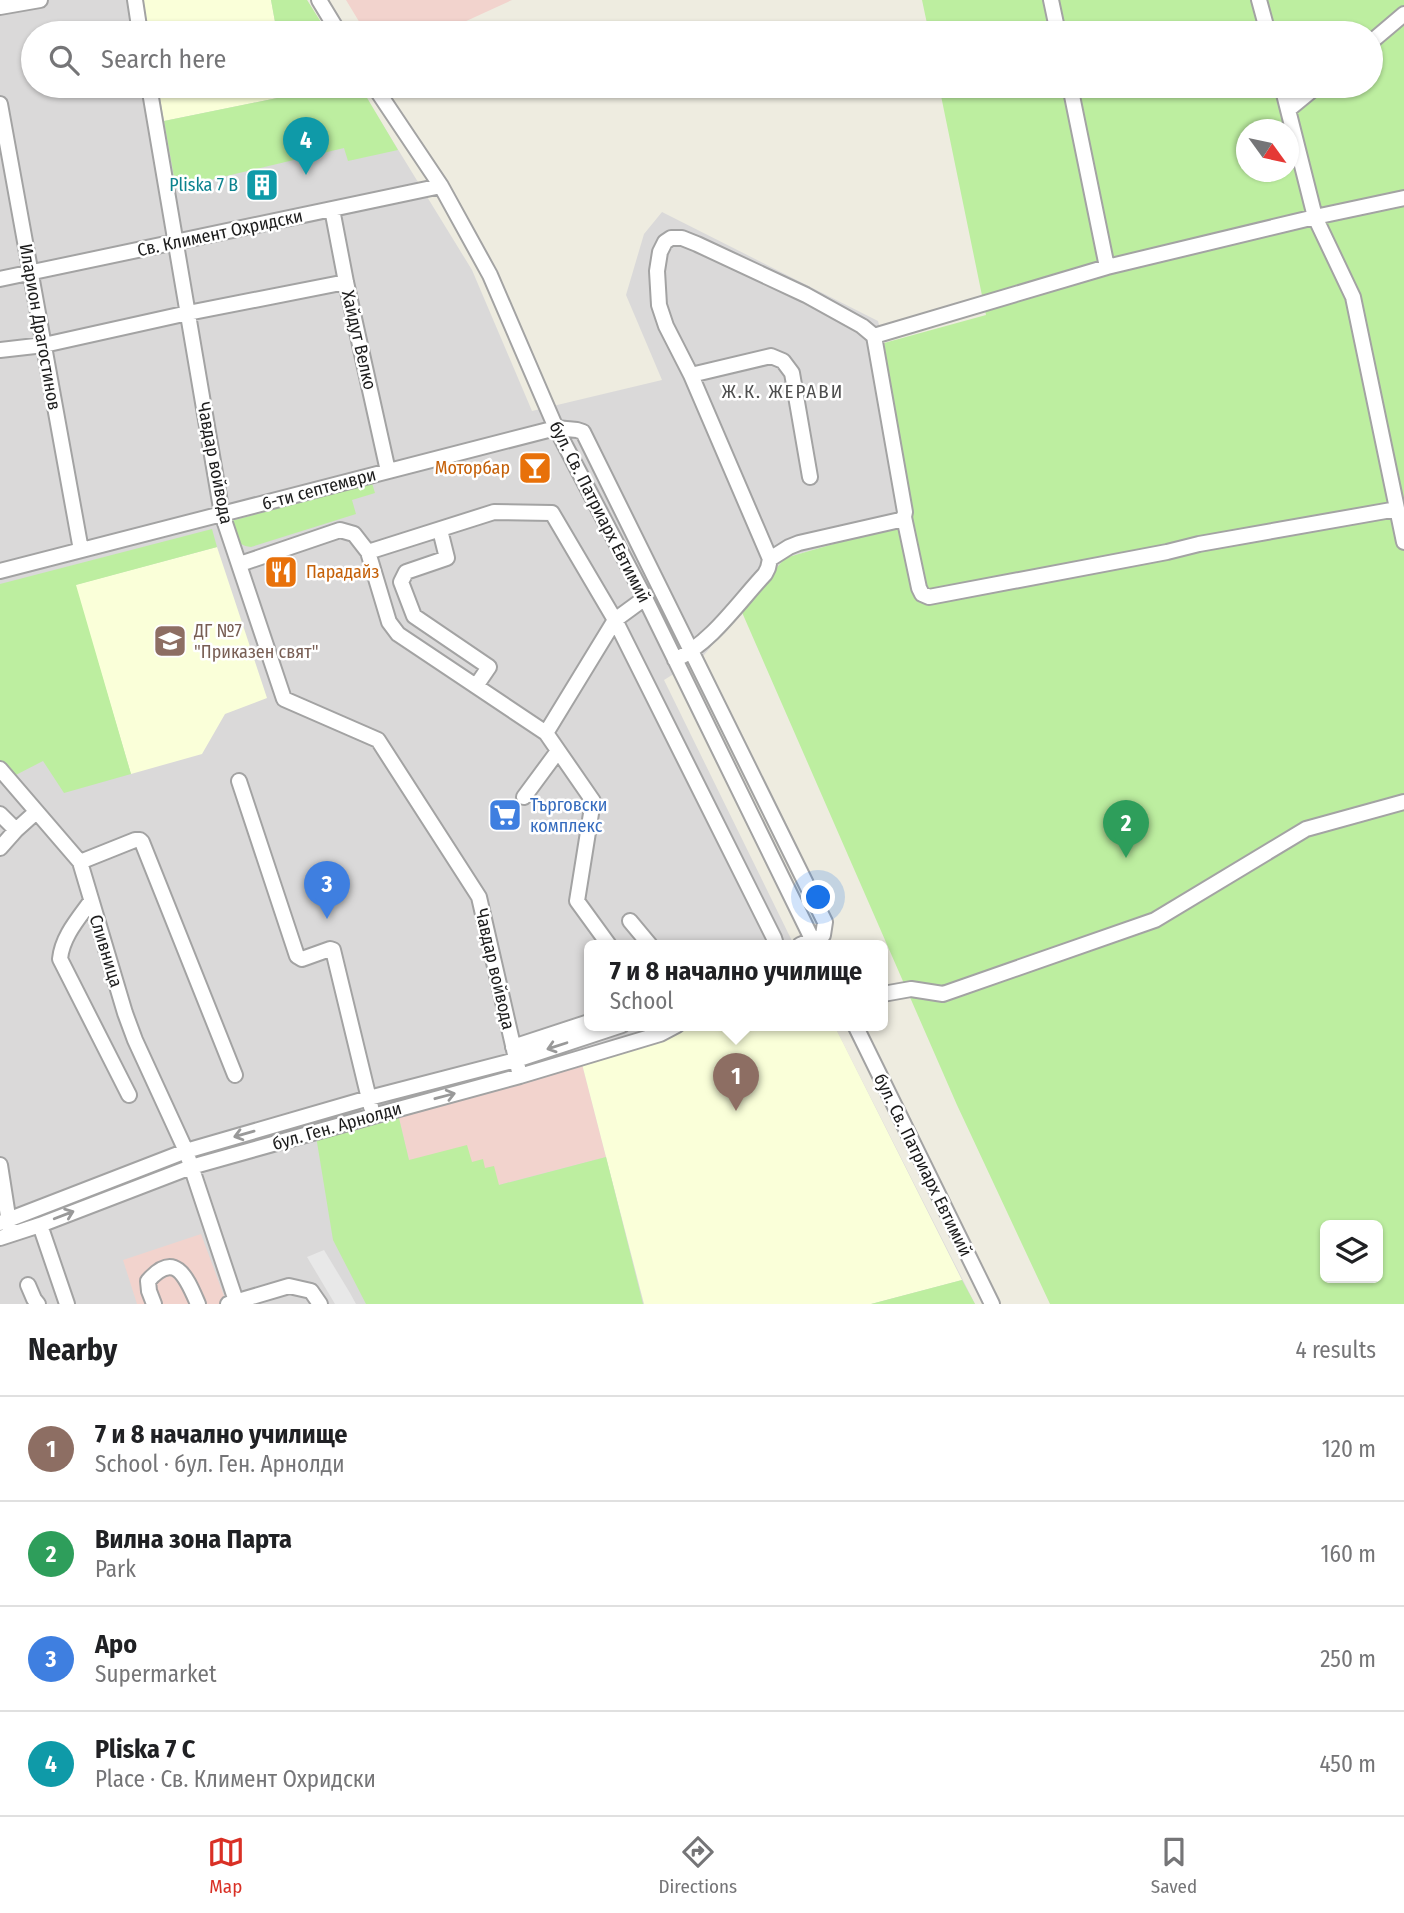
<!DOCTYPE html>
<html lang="en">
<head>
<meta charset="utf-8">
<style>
	:root { --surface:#fff; --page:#f2f2f2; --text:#202124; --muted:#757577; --line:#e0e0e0; --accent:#d93025 }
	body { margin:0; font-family:"Fira Sans Condensed",sans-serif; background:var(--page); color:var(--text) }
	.controls { position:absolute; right:21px; bottom:21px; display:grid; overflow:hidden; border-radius:10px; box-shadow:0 2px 5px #0004 }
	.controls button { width:63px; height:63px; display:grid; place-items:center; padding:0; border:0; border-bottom:2px solid var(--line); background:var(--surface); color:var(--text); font:35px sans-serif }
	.compass { position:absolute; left:1236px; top:119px; width:63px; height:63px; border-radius:50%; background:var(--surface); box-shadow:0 2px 5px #0004; rotate:123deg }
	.you { position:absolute; left:819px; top:898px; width:24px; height:24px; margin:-18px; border:5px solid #fff; border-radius:50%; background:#1a73e8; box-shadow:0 0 0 10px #1a73e833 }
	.badge { display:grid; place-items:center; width:46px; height:46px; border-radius:50%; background:var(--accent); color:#fff; font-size:23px; font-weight:700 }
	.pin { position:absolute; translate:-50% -58px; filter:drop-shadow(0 2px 4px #0008) }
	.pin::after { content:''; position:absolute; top:37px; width:24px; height:21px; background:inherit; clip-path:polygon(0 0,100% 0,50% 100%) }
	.popup { position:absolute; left:584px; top:940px; width:304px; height:91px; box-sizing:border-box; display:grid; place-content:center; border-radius:10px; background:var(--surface); filter:drop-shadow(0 2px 5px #0005); font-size:23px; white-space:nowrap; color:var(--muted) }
	.popup b { font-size:26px; color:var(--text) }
	.popup::after { content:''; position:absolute; left:50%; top:100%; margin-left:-14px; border:14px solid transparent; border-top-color:var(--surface) }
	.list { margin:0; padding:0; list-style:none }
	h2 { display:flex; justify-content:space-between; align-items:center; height:91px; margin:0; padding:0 28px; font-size:30px }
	h2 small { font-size:23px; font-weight:400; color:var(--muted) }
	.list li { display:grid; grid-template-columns:46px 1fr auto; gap:21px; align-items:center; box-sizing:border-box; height:105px; padding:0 28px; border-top:2px solid var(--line) }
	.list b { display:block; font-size:26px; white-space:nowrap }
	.list p { margin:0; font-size:23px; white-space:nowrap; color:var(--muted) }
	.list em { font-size:23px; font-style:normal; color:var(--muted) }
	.icon { flex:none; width:38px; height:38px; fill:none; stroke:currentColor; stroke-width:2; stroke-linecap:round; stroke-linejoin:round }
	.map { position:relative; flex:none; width:1404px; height:1304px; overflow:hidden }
	.search { position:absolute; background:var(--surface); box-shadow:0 2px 5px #0004; left:21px; right:21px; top:21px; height:77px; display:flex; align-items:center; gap:18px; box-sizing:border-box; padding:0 24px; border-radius:38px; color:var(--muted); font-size:26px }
	.sheet { height:511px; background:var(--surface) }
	nav { display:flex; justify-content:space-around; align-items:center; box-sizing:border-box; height:98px; border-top:2px solid var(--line); background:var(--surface); font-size:19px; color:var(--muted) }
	nav a { display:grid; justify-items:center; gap:4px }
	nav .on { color:var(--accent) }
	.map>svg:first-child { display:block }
</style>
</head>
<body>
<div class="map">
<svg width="1404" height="1304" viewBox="0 0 1404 1304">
	<rect width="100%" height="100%" fill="#eeece0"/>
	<path fill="#dad9d9" d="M0,0H307L327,33H33V86H359L472,270L532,411L662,380L626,295L644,234L662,212L878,321L884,343L913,521L785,558L704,655L664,680L794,945H589V1025H834L975,1304H0Z"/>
	<path fill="#f2d3cd" d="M346,0H512L440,33H366Z
		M582,1064L606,1157L498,1185L485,1168L471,1162L409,1160L398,1114L457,1101Z
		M201,1234L227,1304H137L123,1260Z"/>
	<path fill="#faffd9" d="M143,0H271L277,33H149Z
		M158,86H285L287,96L164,121Z
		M217,547L267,698L225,714L202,754L131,774L75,585Z
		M691,1025H834L962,1280L871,1304H644L582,1064L645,1044Z"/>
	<path fill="#bdeea0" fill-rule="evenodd" d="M271,0H307L328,33H277Z
		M922,0H1404V1304H1050L957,1105L741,610L785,558L913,521L884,343L986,315L939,86H1371V33H929ZM1246,130H1288V172H1246ZM1325,1225H1378V1278H1325Z
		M285,86H360L398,150L348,161L344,148L176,188L164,121L287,96Z
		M372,483L375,493L352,500L356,514L251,547C234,545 235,535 231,521Z
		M212,529L217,547L76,585L131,774L64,793L43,761L10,778L0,765V584Z
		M398,1114L409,1160L467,1145L472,1162L483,1159L485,1168L494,1166L499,1185L606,1157L643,1304H366L333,1240L316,1136Z
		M962,1280L975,1304H871Z"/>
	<path fill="#e8e8e8" d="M324,1250L350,1293L356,1304H335L307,1257Z"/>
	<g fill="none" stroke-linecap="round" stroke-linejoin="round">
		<defs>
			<path id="minor" d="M135,0L140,33
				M319,0L339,33
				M1051,0L1058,33
				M1259,0L1268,33
				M0,7L40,0
				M1371,42L1404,14
				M149,86L222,514L284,699L378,740L479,897L520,1076
				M374,86L441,186L490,275L556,428L645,598L815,945
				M1070,86L1107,267
				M1282,86L1315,217L1353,297L1404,542
				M0,104L81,550
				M1289,109L1317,86
				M332,209L346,282L388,471
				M0,279L441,186
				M874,336L1107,267L1315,217L1404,198
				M0,350L44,345L188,313L346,282
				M691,375L771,356L783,361L792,373L810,477
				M904,517L919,588L922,594L929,597L1167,552L1199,544L1397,509
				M440,530L447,558L406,572L401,582L414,616L489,667L476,686
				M368,552L389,622L398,634L546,733L615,620L645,598
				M240,564L340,530L354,534L368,552L494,512L552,513L615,620L774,938L775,941L773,945
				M0,571L556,428L577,430L583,432L825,922L823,935L800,945
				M675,660C712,642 737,604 765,574L768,568L770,559L789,547L799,543L900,520L904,517L905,512L874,336L862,326L806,295L697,244L682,238H671L665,242L660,252L657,271L659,305L666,326L691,375L770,559
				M546,733L593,801L577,901L609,945
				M0,769L80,862L125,1013L135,1040L186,1151L237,1304
				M239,781L297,956L302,959L330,949L333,950L371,1107
				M524,797L558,751
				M0,814L16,830
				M0,848L16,830L36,812
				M80,862L135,840H140L142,842L235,1075
				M91,901C78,919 62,937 60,959L129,1095
				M630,921L650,945
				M883,994L911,989L943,994L1155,920L1306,829L1404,802
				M855,1025L992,1304
				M513,1047L589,1022
				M0,1165L10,1229
				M0,1223L186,1151L369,1098L516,1060L622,1025
				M40,1225L67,1304
				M0,1238L40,1225L191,1167L373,1116L520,1076L660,1034L677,1025
				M28,1285L34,1299L38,1304
				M154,1304L149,1291L148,1281C176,1249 187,1279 198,1304
				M228,1304L289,1286L311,1291L320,1304"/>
		</defs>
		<use href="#minor" stroke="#a3a3a3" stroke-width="18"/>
		<use href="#minor" stroke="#fff" stroke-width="14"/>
	</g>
	<defs><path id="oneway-shaft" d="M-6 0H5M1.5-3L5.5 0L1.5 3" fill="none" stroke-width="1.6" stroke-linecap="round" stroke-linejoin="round" transform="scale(1.75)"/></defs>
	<g stroke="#999">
		<use href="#oneway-shaft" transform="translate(557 1046) rotate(162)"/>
		<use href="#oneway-shaft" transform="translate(445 1096) rotate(-15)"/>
		<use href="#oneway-shaft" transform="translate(244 1134) rotate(164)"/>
		<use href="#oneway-shaft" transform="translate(64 1215) rotate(-21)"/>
	</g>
	<defs>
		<symbol id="building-square" viewBox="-11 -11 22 22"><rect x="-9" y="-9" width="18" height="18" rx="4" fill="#0f9aa8" stroke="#fff"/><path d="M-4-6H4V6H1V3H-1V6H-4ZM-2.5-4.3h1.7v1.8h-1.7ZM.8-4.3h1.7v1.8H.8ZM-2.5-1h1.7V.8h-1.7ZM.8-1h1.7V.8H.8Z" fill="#fff"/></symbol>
		<symbol id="bar-square" viewBox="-11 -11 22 22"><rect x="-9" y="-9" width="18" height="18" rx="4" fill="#e8710a" stroke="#fff"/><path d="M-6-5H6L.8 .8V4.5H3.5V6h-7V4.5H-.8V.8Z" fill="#fff"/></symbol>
		<symbol id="restaurant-square" viewBox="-11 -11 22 22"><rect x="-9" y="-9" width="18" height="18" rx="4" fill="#e8710a" stroke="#fff"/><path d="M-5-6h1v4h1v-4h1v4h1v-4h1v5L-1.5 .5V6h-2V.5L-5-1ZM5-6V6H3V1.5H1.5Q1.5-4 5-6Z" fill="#fff"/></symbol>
		<symbol id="school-square" viewBox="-11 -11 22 22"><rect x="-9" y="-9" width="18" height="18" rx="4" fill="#8d6e63" stroke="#fff"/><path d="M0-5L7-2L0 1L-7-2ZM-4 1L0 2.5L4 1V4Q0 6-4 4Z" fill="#fff"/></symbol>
		<symbol id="supermarket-square" viewBox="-11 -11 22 22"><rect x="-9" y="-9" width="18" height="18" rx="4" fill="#3f7fe0" stroke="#fff"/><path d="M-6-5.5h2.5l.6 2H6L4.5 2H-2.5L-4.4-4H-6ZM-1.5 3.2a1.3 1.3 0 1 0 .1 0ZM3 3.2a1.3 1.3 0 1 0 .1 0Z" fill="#fff"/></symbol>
	</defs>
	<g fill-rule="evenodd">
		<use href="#building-square" x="243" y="166" width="38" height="38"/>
		<use href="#bar-square" x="516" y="449" width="38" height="38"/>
		<use href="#restaurant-square" x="262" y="553" width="38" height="38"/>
		<use href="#school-square" x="151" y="622" width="38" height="38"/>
		<use href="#supermarket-square" x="486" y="796" width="38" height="38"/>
	</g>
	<g text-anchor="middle" stroke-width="5" stroke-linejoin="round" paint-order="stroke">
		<g font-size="18" fill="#0d838f" stroke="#fff" text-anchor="end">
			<text x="238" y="191">Pliska 7 B</text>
		</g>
		<g font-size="18" fill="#1c1c1c" stroke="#fff">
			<text transform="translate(220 233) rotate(-12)" y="6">Св. Климент Охридски</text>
			<text transform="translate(40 327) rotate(80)" y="6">Иларион Драгостинов</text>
			<text transform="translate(359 340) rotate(77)" y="6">Хайдут Велко</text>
			<text transform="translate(215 463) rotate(79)" y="6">Чавдар войвода</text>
			<text transform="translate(319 489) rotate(-15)" y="6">6-ти септември</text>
			<text transform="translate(600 512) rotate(63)" y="6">бул. Св. Патриарх Евтимий</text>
			<text transform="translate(106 951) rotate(73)" y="6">Сливница</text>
			<text transform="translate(495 969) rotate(77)" y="6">Чавдар войвода</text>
			<text transform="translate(337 1126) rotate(-16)" y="6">бул. Ген. Арнолди</text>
			<text transform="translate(923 1165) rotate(64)" y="6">бул. Св. Патриарх Евтимий</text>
		</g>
		<g font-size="18" fill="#c56008" stroke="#fff" text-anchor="end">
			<text x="510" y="474">Моторбар</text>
			<text x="306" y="578" text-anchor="start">Парадайз</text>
		</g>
		<g font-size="18" fill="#785e54" stroke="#fff" text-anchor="start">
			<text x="194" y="637">ДГ №7<tspan x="194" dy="21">"Приказен свят"</tspan></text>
		</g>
		<g font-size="18" fill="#366cbe" stroke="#fff" text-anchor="start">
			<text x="530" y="811">Търговски<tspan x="530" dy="21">комплекс</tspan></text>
		</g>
		<g font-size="19" letter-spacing="2" fill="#4f4f4f" stroke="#fff">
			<text x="783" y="398">Ж.К. ЖЕРАВИ</text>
		</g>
	</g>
</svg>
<div class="controls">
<button><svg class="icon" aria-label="layers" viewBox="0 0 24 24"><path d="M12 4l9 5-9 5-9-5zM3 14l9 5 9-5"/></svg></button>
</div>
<svg class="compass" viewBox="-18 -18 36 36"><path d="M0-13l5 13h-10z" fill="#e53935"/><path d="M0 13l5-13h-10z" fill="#757577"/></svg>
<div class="you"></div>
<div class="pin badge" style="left:736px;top:1111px;background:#8d6e63">1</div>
<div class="popup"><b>7 и 8 начално училище</b>School</div>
<div class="pin badge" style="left:1126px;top:858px;background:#2e9e5b">2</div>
<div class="pin badge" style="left:327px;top:919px;background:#3f7fe0">3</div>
<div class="pin badge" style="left:306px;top:175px;background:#0f9aa8">4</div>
<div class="search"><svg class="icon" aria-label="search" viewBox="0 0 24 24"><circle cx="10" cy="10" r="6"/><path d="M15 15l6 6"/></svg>Search here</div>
</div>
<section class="sheet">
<h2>Nearby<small>4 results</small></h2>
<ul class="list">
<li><span class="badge" style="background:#8d6e63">1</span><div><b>7 и 8 начално училище</b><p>School · бул. Ген. Арнолди</p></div><em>120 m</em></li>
<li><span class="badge" style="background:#2e9e5b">2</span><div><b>Вилна зона Парта</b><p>Park</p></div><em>160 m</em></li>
<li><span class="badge" style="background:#3f7fe0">3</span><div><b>Аро</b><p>Supermarket</p></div><em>250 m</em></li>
<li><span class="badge" style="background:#0f9aa8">4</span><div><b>Pliska 7 C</b><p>Place · Св. Климент Охридски</p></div><em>450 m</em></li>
</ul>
</section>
<nav>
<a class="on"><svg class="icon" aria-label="map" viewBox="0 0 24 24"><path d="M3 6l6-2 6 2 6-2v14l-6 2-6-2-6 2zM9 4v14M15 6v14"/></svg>Map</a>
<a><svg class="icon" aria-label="directions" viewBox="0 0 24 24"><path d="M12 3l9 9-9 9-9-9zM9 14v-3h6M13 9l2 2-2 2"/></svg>Directions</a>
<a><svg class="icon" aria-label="saved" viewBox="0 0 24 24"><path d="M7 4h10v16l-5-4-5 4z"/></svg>Saved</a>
</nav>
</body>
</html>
